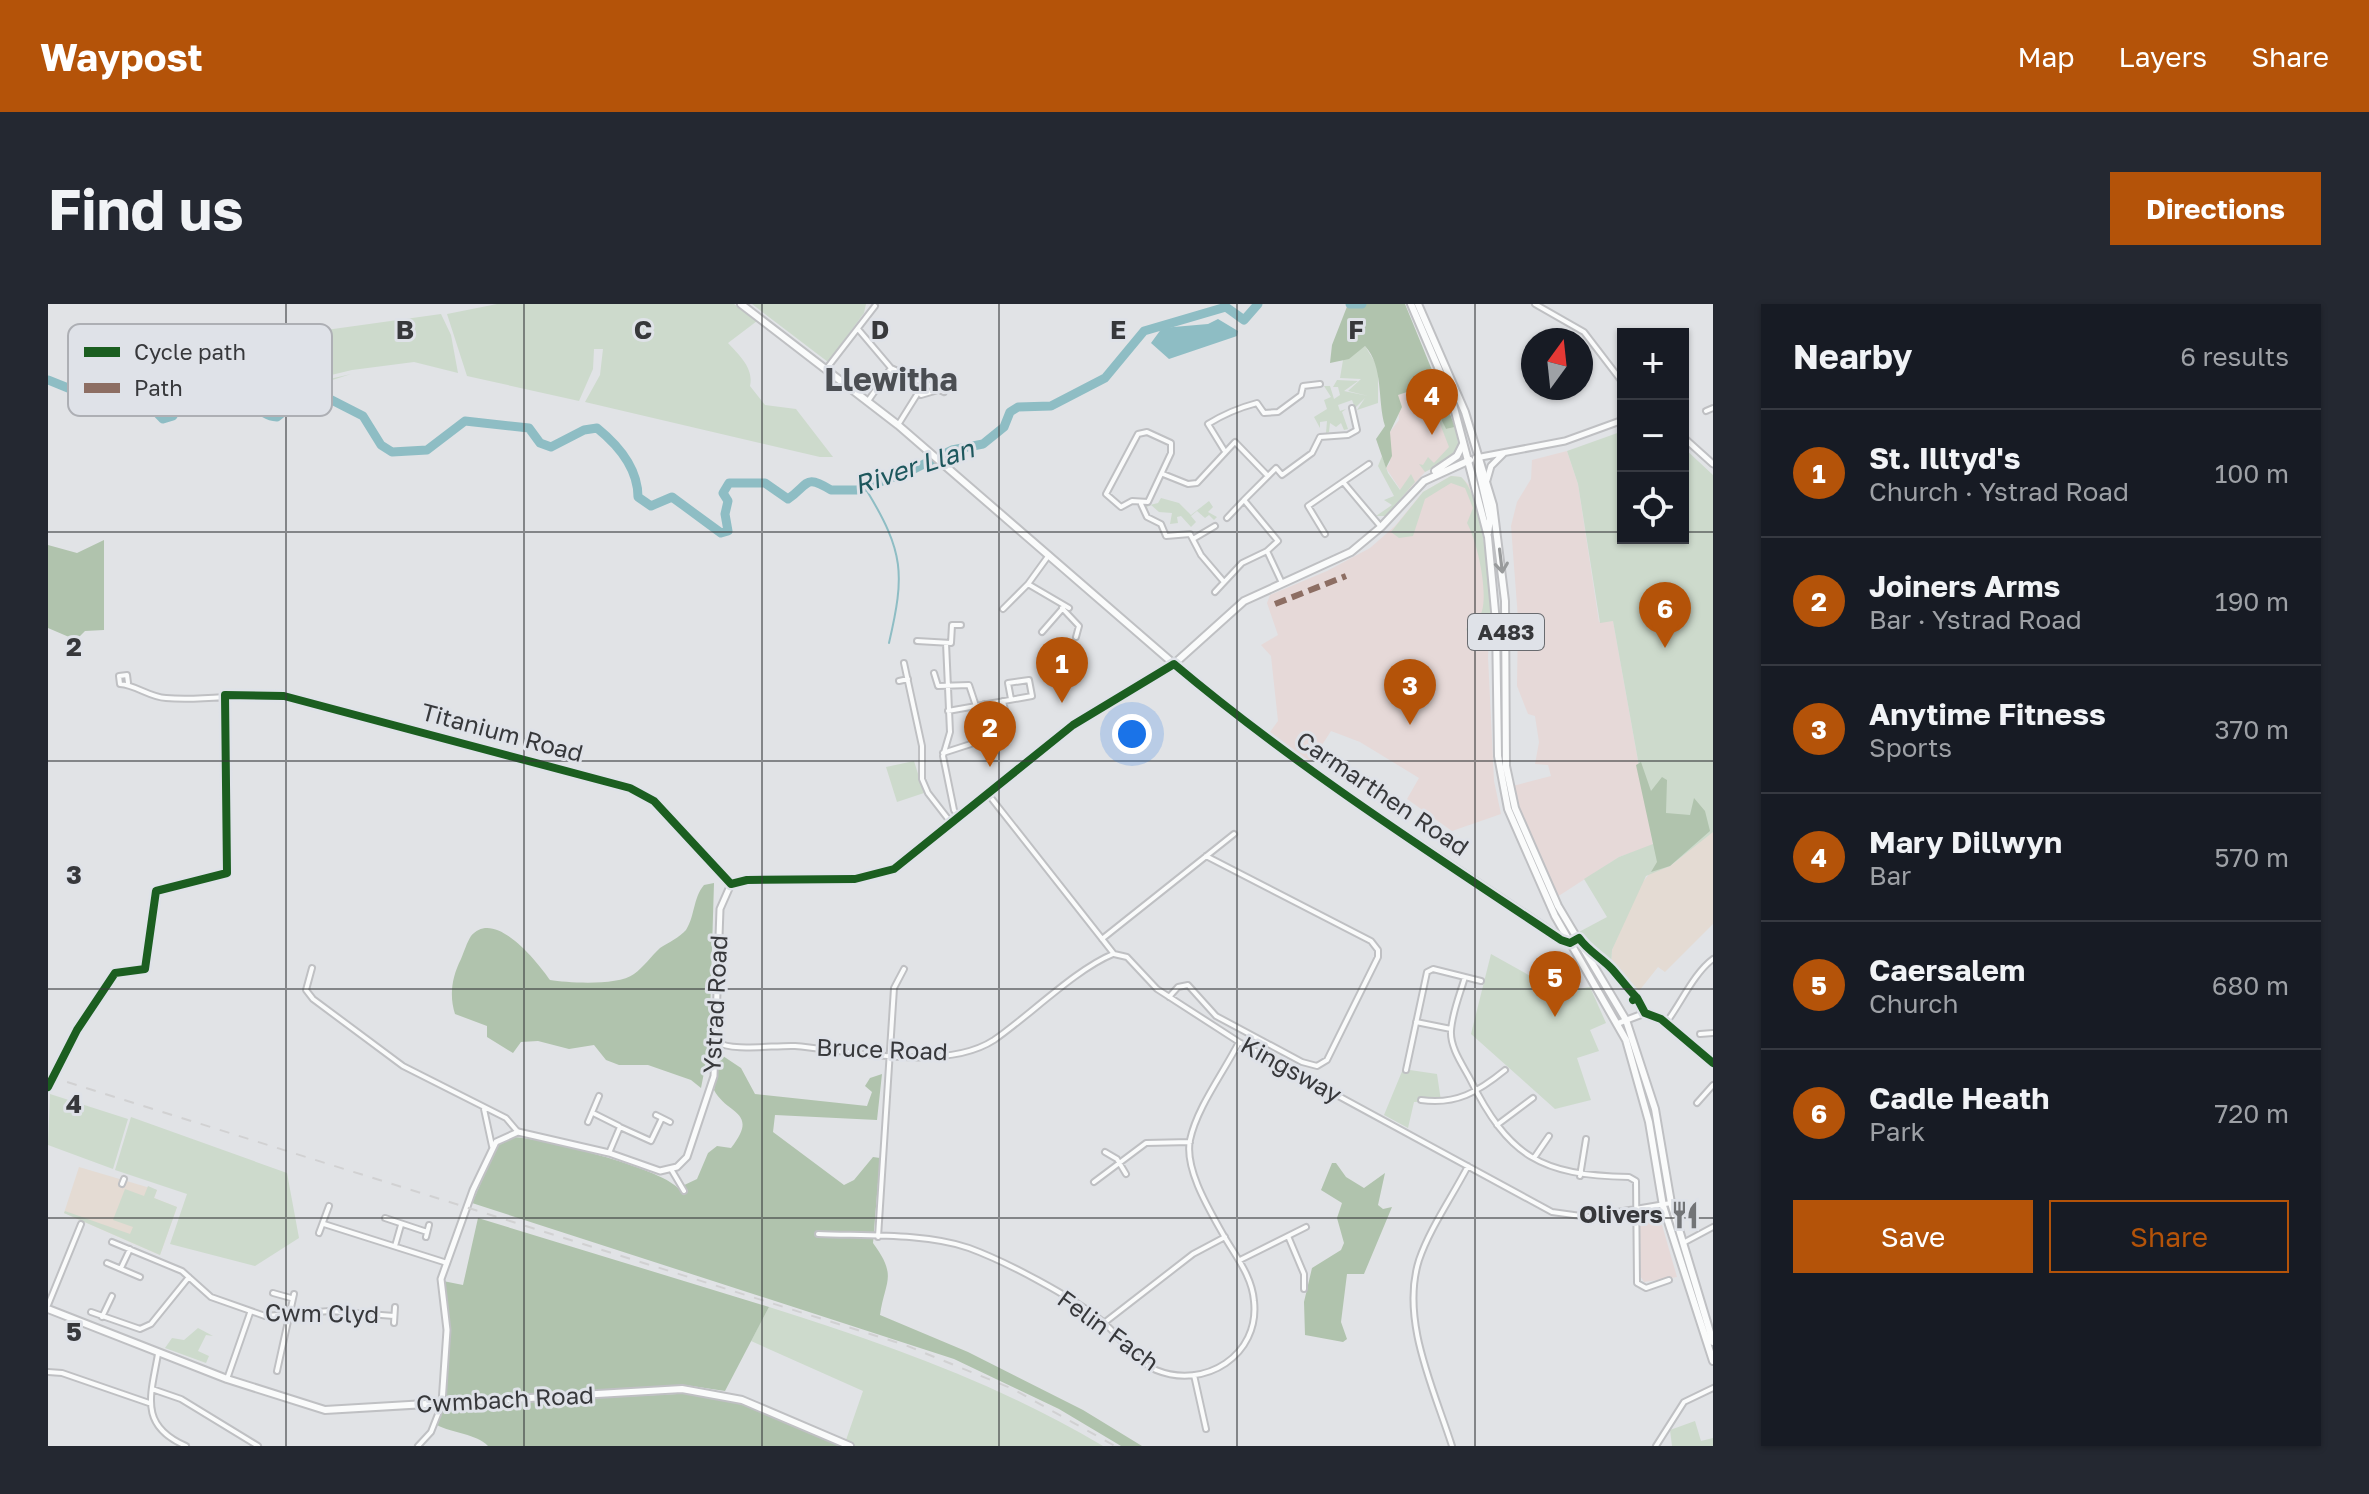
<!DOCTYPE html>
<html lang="en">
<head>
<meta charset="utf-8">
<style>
	:root { --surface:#171b24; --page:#242831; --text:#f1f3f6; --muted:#9ea1a6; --line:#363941; --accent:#b45309 }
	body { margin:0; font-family:"Golos Text",sans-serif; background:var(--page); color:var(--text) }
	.controls { position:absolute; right:24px; top:24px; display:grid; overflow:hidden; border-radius:0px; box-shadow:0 2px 6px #0004 }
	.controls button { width:72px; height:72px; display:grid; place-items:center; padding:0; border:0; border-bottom:2px solid var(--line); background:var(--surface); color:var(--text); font:40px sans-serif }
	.compass { position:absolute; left:1473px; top:24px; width:72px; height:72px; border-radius:50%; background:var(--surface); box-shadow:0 2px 6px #0004; rotate:15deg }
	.you { position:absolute; left:1084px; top:430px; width:28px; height:28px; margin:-20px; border:6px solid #fff; border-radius:50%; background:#1a73e8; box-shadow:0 0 0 12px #1a73e833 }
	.badge { display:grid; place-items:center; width:52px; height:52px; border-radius:50%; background:var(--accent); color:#fff; font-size:26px; font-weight:700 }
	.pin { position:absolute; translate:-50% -66px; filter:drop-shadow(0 2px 4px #0008) }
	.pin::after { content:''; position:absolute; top:42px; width:28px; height:24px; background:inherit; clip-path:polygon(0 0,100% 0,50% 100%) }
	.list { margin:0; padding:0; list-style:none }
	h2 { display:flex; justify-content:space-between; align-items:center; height:104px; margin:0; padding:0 32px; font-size:34px }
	h2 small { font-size:26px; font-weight:400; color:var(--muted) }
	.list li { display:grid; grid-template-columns:52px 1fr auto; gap:24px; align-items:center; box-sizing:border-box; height:128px; padding:0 32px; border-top:2px solid var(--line) }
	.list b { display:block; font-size:30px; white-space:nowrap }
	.list p { margin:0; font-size:26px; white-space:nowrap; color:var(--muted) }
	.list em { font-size:26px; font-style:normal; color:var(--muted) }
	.actions { display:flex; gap:16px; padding:24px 32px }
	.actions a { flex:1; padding:18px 0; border:2px solid var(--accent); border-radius:0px; text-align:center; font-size:28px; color:var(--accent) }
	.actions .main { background:var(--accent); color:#fff }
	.icon { flex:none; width:44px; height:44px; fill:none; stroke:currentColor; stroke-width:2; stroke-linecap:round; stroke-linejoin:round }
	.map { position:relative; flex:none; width:1665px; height:1142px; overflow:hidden; border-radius:0px }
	header { display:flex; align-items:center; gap:48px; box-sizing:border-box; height:112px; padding:0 40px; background:var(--accent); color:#fff }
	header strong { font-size:38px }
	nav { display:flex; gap:44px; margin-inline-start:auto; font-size:28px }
	.intro { display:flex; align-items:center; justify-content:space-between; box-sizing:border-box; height:192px; padding:0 48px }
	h1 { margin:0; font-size:56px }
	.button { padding:20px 36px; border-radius:0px; background:var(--accent); color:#fff; font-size:28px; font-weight:700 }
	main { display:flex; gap:48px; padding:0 48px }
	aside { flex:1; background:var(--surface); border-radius:0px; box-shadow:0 2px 6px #0004 }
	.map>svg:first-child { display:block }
</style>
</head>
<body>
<header>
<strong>Waypost</strong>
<nav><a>Map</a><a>Layers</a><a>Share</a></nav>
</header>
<div class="intro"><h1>Find us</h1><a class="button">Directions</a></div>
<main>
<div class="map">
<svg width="1665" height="1142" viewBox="0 0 1665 1142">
	<rect width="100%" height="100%" fill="#e1e3e6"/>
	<path fill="#e6d9d8" d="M1377,82L1398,125L1407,123L1405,153L1377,168L1356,191L1338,164L1342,159V128L1351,116L1349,91Z
		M1519,147L1530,180L1551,318L1565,317L1605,541L1571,553L1509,593L1471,504L1465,482L1503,472L1500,461L1487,460L1491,438L1487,412L1480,410L1469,382L1470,315L1463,222L1469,198L1483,175L1484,156Z
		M1403,172L1413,173L1421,181L1435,234L1443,302L1440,353L1446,477L1453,510L1404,527L1359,495L1371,474L1312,438L1283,427L1263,458L1222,428L1230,417L1223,352L1213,341L1230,331L1219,299L1222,291L1279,267L1322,244L1347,222L1375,188Z
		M1590,914H1612L1629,973L1596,978L1589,967Z"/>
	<path fill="#e4dbd3" d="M1662,527L1665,528V620L1617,668L1610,663L1591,687L1563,661L1564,646L1592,581L1603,568L1622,562L1637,550Z
		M31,863L109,886L106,894L129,903L112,951L16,909Z"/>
	<path fill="#cddacc" d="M449,0H686L709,17L680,39C691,51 706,64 702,82L717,101L748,105L785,153H772L537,98L552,71L555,45H546L545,65L531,97L419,72L399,10Z
		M704,0H818L816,9L780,58Z
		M393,10L403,31L410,69L366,58L304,66L250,79L158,77L127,96L160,81H256L303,70L250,87L245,103L232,110C218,106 213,96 201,89C166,69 143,102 115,112L89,79L122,70L123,33L242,31Z
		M1317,42L1330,63V99L1309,106L1317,94L1307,104L1304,96L1290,101L1292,107L1298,105L1294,108L1300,125L1296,126L1293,119L1288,123L1282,119L1281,128L1278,129L1279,117L1272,118V124L1266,113L1279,105L1276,96L1283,93L1276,82H1282L1286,95L1292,91L1290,83H1285L1289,76L1310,77L1296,87L1320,92L1300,87L1313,75L1292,74L1295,56Z
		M1389,112H1393L1398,125L1407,123L1411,144L1405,153L1377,168L1371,160L1375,161L1380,153L1386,159L1401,143Z
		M1575,127V234H1635V143L1665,171V528L1622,562L1598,572L1564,646L1563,661L1554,657L1529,629L1559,613L1536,575L1571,553L1605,540L1565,317L1552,319L1530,180L1519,147Z
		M1334,152L1340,169L1352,186L1363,170L1367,178L1338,212H1328L1344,201L1336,196L1346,192L1330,162Z
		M1403,172L1413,173C1435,190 1446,300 1442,328L1422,334L1418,325C1425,319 1431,316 1434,307C1440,285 1429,237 1419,219L1425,204L1417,184L1403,179L1377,195L1365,232L1351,234L1343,228L1375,188Z
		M1113,194L1131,199L1143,211L1161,197L1165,203L1160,208L1169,213L1166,216L1161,211L1157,214L1149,207L1143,212L1148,218L1143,223L1133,212L1129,213L1130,219L1122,220L1124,209L1111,208L1103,201L1099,203L1101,210L1098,202L1110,199Z
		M866,457L876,489L849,498L838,463Z
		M1443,650L1511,688L1542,683L1558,719L1542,726L1551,747L1529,754L1543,796L1507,805L1423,730Z
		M1355,765L1389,770L1393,797L1366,798L1360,824L1336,811Z
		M2,790L80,815L65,865L0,841Z
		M83,813L239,869L251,934L207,962L122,940L139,890L67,866Z
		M100,882L109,886L106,894L129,903L112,951L16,909L17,907L82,930L85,923L65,916L77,885L96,892Z
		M721,1003C838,1040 949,1079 1055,1142H807L798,1136L815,1087L703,1037Z
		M150,1024L165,1032L158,1031L150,1047L161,1052L158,1059L117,1044L124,1034L136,1036Z
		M1647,1117L1653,1137L1665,1134V1142H1624L1622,1126Z"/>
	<path fill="#b0c3ad" d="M1300,0H1357L1406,120L1407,123L1398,125L1377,82L1350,91L1354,103L1342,128L1344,152L1338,164L1328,135L1337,122C1329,95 1336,63 1317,42L1301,55L1282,59L1284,41Z
		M56,236V326L37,327L28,336L0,324V241L29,249Z
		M1593,458L1603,487L1614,473L1619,476L1618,509L1642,511L1646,494L1657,507L1662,527L1622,562L1603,568L1609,558L1588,461Z
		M666,579L661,743L653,784L643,776L600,761H571L558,756L546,741L521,745L490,737L473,738L465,749L439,733V722L407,710C401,691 404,673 413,655C416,648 419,638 423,632C447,603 491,660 502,676C521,679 570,682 586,670C596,663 603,652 612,644C620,639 632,633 638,626C647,612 645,594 656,581Z
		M672,750L693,764L707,790L819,802L824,788L817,782L822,774L834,770L829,816L727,811L725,828L796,881L806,876L825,853L832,854L825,939C850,973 837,976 832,1011L920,1048L1035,1106L1094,1142H1073L1011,1105L906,1055L424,899L449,842L465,833C495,834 612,864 630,884L649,875L660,849L669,842L683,844C712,807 679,811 666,786Z
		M1284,859H1288L1298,873L1316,884L1337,869L1330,901L1335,905L1344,903L1316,970H1299L1293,1018L1299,1035L1295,1038L1257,1031L1256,998L1264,964L1293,946L1296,939L1289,914L1294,899L1273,886Z
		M430,914L721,1003L677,1087L637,1081L402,1095L396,1091L400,1026L395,977L415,981Z
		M648,1089L693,1098L799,1142H440C429,1130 404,1129 389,1121L396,1102Z"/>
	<path fill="#8ebdc4" d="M1170,15L1190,27L1189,32L1121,55L1103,39L1114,24L1160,20Z"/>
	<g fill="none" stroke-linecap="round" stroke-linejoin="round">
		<path stroke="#8ebdc4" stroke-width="2" d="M819,187C856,248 857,270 841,339"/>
		<path stroke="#8ebdc4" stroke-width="9" d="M1302,0H1314
			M0,76L25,86L44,76L50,82L81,80L115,115L125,112L130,101C149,97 172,84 192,91C207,96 211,112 229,113L260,88L270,89L315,112L333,141L344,148L379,146L417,117L481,124L492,139L503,143L536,126L549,124C570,141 590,165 590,193L603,202L624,193L673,229L680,227L677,210L680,197L675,189L681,179H717L740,195C761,181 756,169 783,186H809L860,168L904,146L935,140L956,123L962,108L970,103L1003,102L1057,74L1096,27L1178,3L1196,16L1210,0"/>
		<defs>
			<path id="minor" d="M1487,0L1536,28L1575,79
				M810,25L843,64L896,88
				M779,64L827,2
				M873,91L890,86
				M820,97L843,64
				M1658,107L1665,104
				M850,121L875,81
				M1099,128L1123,139V149L1100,198L1084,197L1073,203L1058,190L1090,130Z
				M1176,146L1160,120C1176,110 1190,104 1209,99L1216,109L1230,108L1253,91L1255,82L1272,80
				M1115,170L1140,180L1149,179L1187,138L1219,171
				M1296,179L1333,223
				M1093,200L1099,213L1113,220L1118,232L1142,230L1153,251L1176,278
				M1179,214L1196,196
				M1277,230L1260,202L1321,160
				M1145,235L1167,222
				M1001,251L980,280L1021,304
				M1234,279L1219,247L1230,237L1196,196L1228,164L1234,171L1264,149L1272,133L1300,131L1309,126L1304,104
				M1167,288L1194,259L1219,247
				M1014,304L1031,322L1028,333
				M955,305L980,280
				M994,328L1015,304
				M869,337L903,339L904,321H913
				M898,339L902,428L895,452L906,506L912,514
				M856,359L874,442V475L880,489L904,520
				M1126,360L1189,413L1277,476L1522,639
				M886,369L890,382L921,381L928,402
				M71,372L72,380C88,381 101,393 118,394C157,398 197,388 236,392L582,484L606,497L683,580
				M71,372L79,371L80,379
				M851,377L860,375
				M955,397L960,420
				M936,400L941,416
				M900,407L984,392L981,376L960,379L963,395
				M895,449L929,438
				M940,490L1066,650L1079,653L1109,685L1191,738L1504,908L1540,913L1623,899
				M1054,635L1186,530
				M264,664L258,686L265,695L355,762L458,814L470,828
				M1417,673C1412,690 1404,709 1403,727C1402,743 1414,760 1421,773C1461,854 1493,871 1581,873L1588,877L1589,979L1598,984L1621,976
				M1121,693L1130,683L1140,681L1168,712L1254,758L1269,762L1279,756L1330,653V646L1323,637L1158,552
				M1368,718L1403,725
				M1618,719C1633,699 1646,669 1665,655
				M1652,730L1665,729
				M670,738C682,748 727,741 747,742C803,747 897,768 946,736C981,712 1028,665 1065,650
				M1358,766L1379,668L1385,665L1433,677
				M0,783L29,726L67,669L97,665L108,587L179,569L177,391
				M1373,796C1408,801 1430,788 1457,766
				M1649,799L1665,781
				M436,805L444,842
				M545,809L571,822
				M608,811L622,818
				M540,818L551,792
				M1449,821L1485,794
				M1057,848L1069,855L1078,870
				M561,849L572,823L603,837L614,814
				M1486,854L1501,832
				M623,865L636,887
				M1532,872L1538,835
				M1046,878L1098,839L1142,838
				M74,880L76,875
				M337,914L379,928
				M276,920L399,959
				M271,929L281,902
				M770,930C815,932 878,929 921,944C959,958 1023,992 1054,1017C1072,1032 1087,1057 1108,1066C1157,1086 1212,1051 1206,997C1204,972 1188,953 1176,932C1162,907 1136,865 1142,836C1149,803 1176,768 1191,738
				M1240,932L1256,970V985
				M378,933L381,921
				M830,933L846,684L856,665
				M64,938L134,967L163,993L217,1012L282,1007L346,1012
				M1635,939L1665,923
				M347,942L353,921
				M1192,956L1258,923
				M59,959L92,973
				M73,964L82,945
				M225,989L243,994
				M0,1001L33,920
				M43,1008L92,1025L103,1020L141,973
				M54,1013L64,992
				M346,1019L347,1003
				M1056,1019L1145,950L1177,933
				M110,1050C103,1091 90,1121 138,1142
				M229,1067L246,990
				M0,1068L14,1069L101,1099
				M1146,1071L1158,1125
				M179,1075L202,1009
				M104,1085L133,1095L210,1142
				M370,1142L383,1128L394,1100
				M1404,1142C1386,1085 1352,1016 1371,956C1382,924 1404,893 1420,862
				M1608,1142L1636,1098L1665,1084"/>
			<path id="tertiary" d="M1635,133L1665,160
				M1433,153L1517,137L1575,116
				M1439,176L1443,162L1456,149
				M1571,719L1597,709L1608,712L1665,759
				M394,1099L399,1026L393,975L425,886L448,838L470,828L561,849L612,867L629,863L639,853L666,772L672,605L683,580L699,576L807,575L846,565L1025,421L1126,360"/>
			<path id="secondary" d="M693,0L850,121L1126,360L1196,297L1303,248L1333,223L1376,177L1422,156
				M1387,167L1409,152L1415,140
				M0,1005L179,1075L277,1106L634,1085L694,1096L802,1142"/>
			<path id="primary" d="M1363,0L1404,96L1440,233L1448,318L1450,452L1460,505L1507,612L1578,736L1601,818L1615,902L1665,1057
				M1370,0L1417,108L1445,201L1457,297L1458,462L1467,504L1510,602L1578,716L1607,805L1623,899L1665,1038
				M1428,154L1442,215L1440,229"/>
		</defs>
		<use href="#minor" stroke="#bfc0c3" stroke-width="8"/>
		<use href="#tertiary" stroke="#bfc0c3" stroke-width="9"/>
		<use href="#secondary" stroke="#bfc0c3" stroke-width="10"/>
		<use href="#primary" stroke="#bfc0c3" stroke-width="10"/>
		<use href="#minor" stroke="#fafbfb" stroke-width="4"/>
		<use href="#tertiary" stroke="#fafbfb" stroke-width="5"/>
		<use href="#secondary" stroke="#fafbfb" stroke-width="6"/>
		<use href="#primary" stroke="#fafbfb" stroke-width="6"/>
		<path stroke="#d1d1d2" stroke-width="2" stroke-dasharray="10 10" stroke-linecap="butt" d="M0,772L857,1041L965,1085L1067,1142"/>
		<path stroke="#8d6e63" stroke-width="6" stroke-dasharray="12 6" stroke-linecap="butt" d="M1227,300L1298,272"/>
		<defs>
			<path id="cycleway" d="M1589,694L1597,709L1613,715L1665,759
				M0,783L29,726L67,669L97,665L108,587L179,569L177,391L236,392L582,484L606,497L683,580L699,576L807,575L846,565L1025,421L1126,360C1247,462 1381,548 1513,636L1522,639L1531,634C1540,647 1554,654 1564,665C1573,675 1579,684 1589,694L1585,696"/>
		</defs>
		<use href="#cycleway" stroke="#dfe2e8" stroke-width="13"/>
		<use href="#cycleway" stroke="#1b5e20" stroke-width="8"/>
	</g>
	<defs><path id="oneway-shaft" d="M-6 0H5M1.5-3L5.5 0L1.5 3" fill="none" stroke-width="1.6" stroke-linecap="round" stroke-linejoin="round" transform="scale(2)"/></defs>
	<use stroke="#989a9b" href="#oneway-shaft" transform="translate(1453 257) rotate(83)"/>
	<path fill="none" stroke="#37383b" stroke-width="2" stroke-opacity="0.55" d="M238,0V1142M476,0V1142M714,0V1142M951,0V1142M1189,0V1142M1427,0V1142M0,228H1575M1635,228H1665M0,457H1665M0,685H1665M0,914H1665"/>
	<defs>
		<symbol id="restaurant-bare" viewBox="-9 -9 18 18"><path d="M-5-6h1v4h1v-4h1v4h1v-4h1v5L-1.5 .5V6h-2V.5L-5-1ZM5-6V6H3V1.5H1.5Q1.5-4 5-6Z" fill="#727477" stroke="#dfe2e8" stroke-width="2.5" paint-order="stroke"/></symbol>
	</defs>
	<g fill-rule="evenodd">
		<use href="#restaurant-bare" x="1617" y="891" width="40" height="40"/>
	</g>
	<g text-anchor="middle" stroke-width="6" stroke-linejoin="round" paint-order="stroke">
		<rect fill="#dfe2e8" stroke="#696b6f" stroke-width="2" x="1420" y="310" width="76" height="36" rx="6"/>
		<g font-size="22" font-weight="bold" fill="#37383b">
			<text x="1458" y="336">A483</text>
		</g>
		<g font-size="24" fill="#37383b" stroke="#dfe2e8">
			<text transform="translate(454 429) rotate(15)" y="8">Titanium Road</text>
			<text transform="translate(1334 490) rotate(34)" y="8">Carmarthen Road</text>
			<text transform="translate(668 700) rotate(-87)" y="8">Ystrad Road</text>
			<text transform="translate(834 746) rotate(2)" y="8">Bruce Road</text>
			<text transform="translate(1243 766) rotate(29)" y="8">Kingsway</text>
			<text transform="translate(274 1010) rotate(1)" y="8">Cwm Clyd</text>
			<text transform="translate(1060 1027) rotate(36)" y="8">Felin Fach</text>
			<text transform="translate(457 1096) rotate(-3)" y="8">Cwmbach Road</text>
		</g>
		<g font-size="24" font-weight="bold" fill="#37383b" stroke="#dfe2e8" text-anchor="end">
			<text x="1615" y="919">Olivers</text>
		</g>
		<g font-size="26" font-style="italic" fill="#1d575d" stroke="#dfe2e8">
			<text transform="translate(866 163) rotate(-18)" y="9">River Llan</text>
		</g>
		<g font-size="32" font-weight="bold" fill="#4b4e53" stroke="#dfe2e8">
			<text x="843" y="87">Llewitha</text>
		</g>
	</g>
	<rect x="20" y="20" width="264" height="92" rx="12" fill="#dfe2e8" stroke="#adafb4" stroke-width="2"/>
	<rect x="36" y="43" width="36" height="10" fill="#1b5e20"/>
	<rect x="36" y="79" width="36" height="10" fill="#8d6e63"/>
	<g font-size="22" fill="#37383b">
		<text x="86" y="56">Cycle path</text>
		<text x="86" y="92">Path</text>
	</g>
	<g font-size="26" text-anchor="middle" font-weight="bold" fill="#37383b" stroke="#dfe2e8" stroke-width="6" stroke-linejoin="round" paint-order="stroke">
		<text x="357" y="35">B</text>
		<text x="595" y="35">C</text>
		<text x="832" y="35">D</text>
		<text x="1070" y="35">E</text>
		<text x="1308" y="35">F</text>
		<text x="26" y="352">2</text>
		<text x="26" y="580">3</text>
		<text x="26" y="809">4</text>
		<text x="26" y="1037">5</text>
	</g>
</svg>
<div class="controls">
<button>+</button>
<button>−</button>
<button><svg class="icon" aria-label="locate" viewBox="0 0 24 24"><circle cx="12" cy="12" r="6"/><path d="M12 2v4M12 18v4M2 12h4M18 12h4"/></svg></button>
</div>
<svg class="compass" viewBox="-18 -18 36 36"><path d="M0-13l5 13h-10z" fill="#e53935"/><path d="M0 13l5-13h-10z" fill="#9ea1a6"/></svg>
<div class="you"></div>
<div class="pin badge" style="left:1014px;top:399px">1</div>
<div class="pin badge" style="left:942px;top:463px">2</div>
<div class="pin badge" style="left:1362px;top:421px">3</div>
<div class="pin badge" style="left:1384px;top:131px">4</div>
<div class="pin badge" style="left:1507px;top:713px">5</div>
<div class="pin badge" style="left:1617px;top:344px">6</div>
</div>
<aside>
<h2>Nearby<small>6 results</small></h2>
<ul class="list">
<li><span class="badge">1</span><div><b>St. Illtyd's</b><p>Church · Ystrad Road</p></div><em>100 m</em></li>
<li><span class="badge">2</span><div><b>Joiners Arms</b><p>Bar · Ystrad Road</p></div><em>190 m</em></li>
<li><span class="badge">3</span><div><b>Anytime Fitness</b><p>Sports</p></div><em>370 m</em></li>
<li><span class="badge">4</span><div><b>Mary Dillwyn</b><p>Bar</p></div><em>570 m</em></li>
<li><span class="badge">5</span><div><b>Caersalem</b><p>Church</p></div><em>680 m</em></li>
<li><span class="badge">6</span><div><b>Cadle Heath</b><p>Park</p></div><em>720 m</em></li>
</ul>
<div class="actions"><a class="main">Save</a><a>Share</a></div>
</aside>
</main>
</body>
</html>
